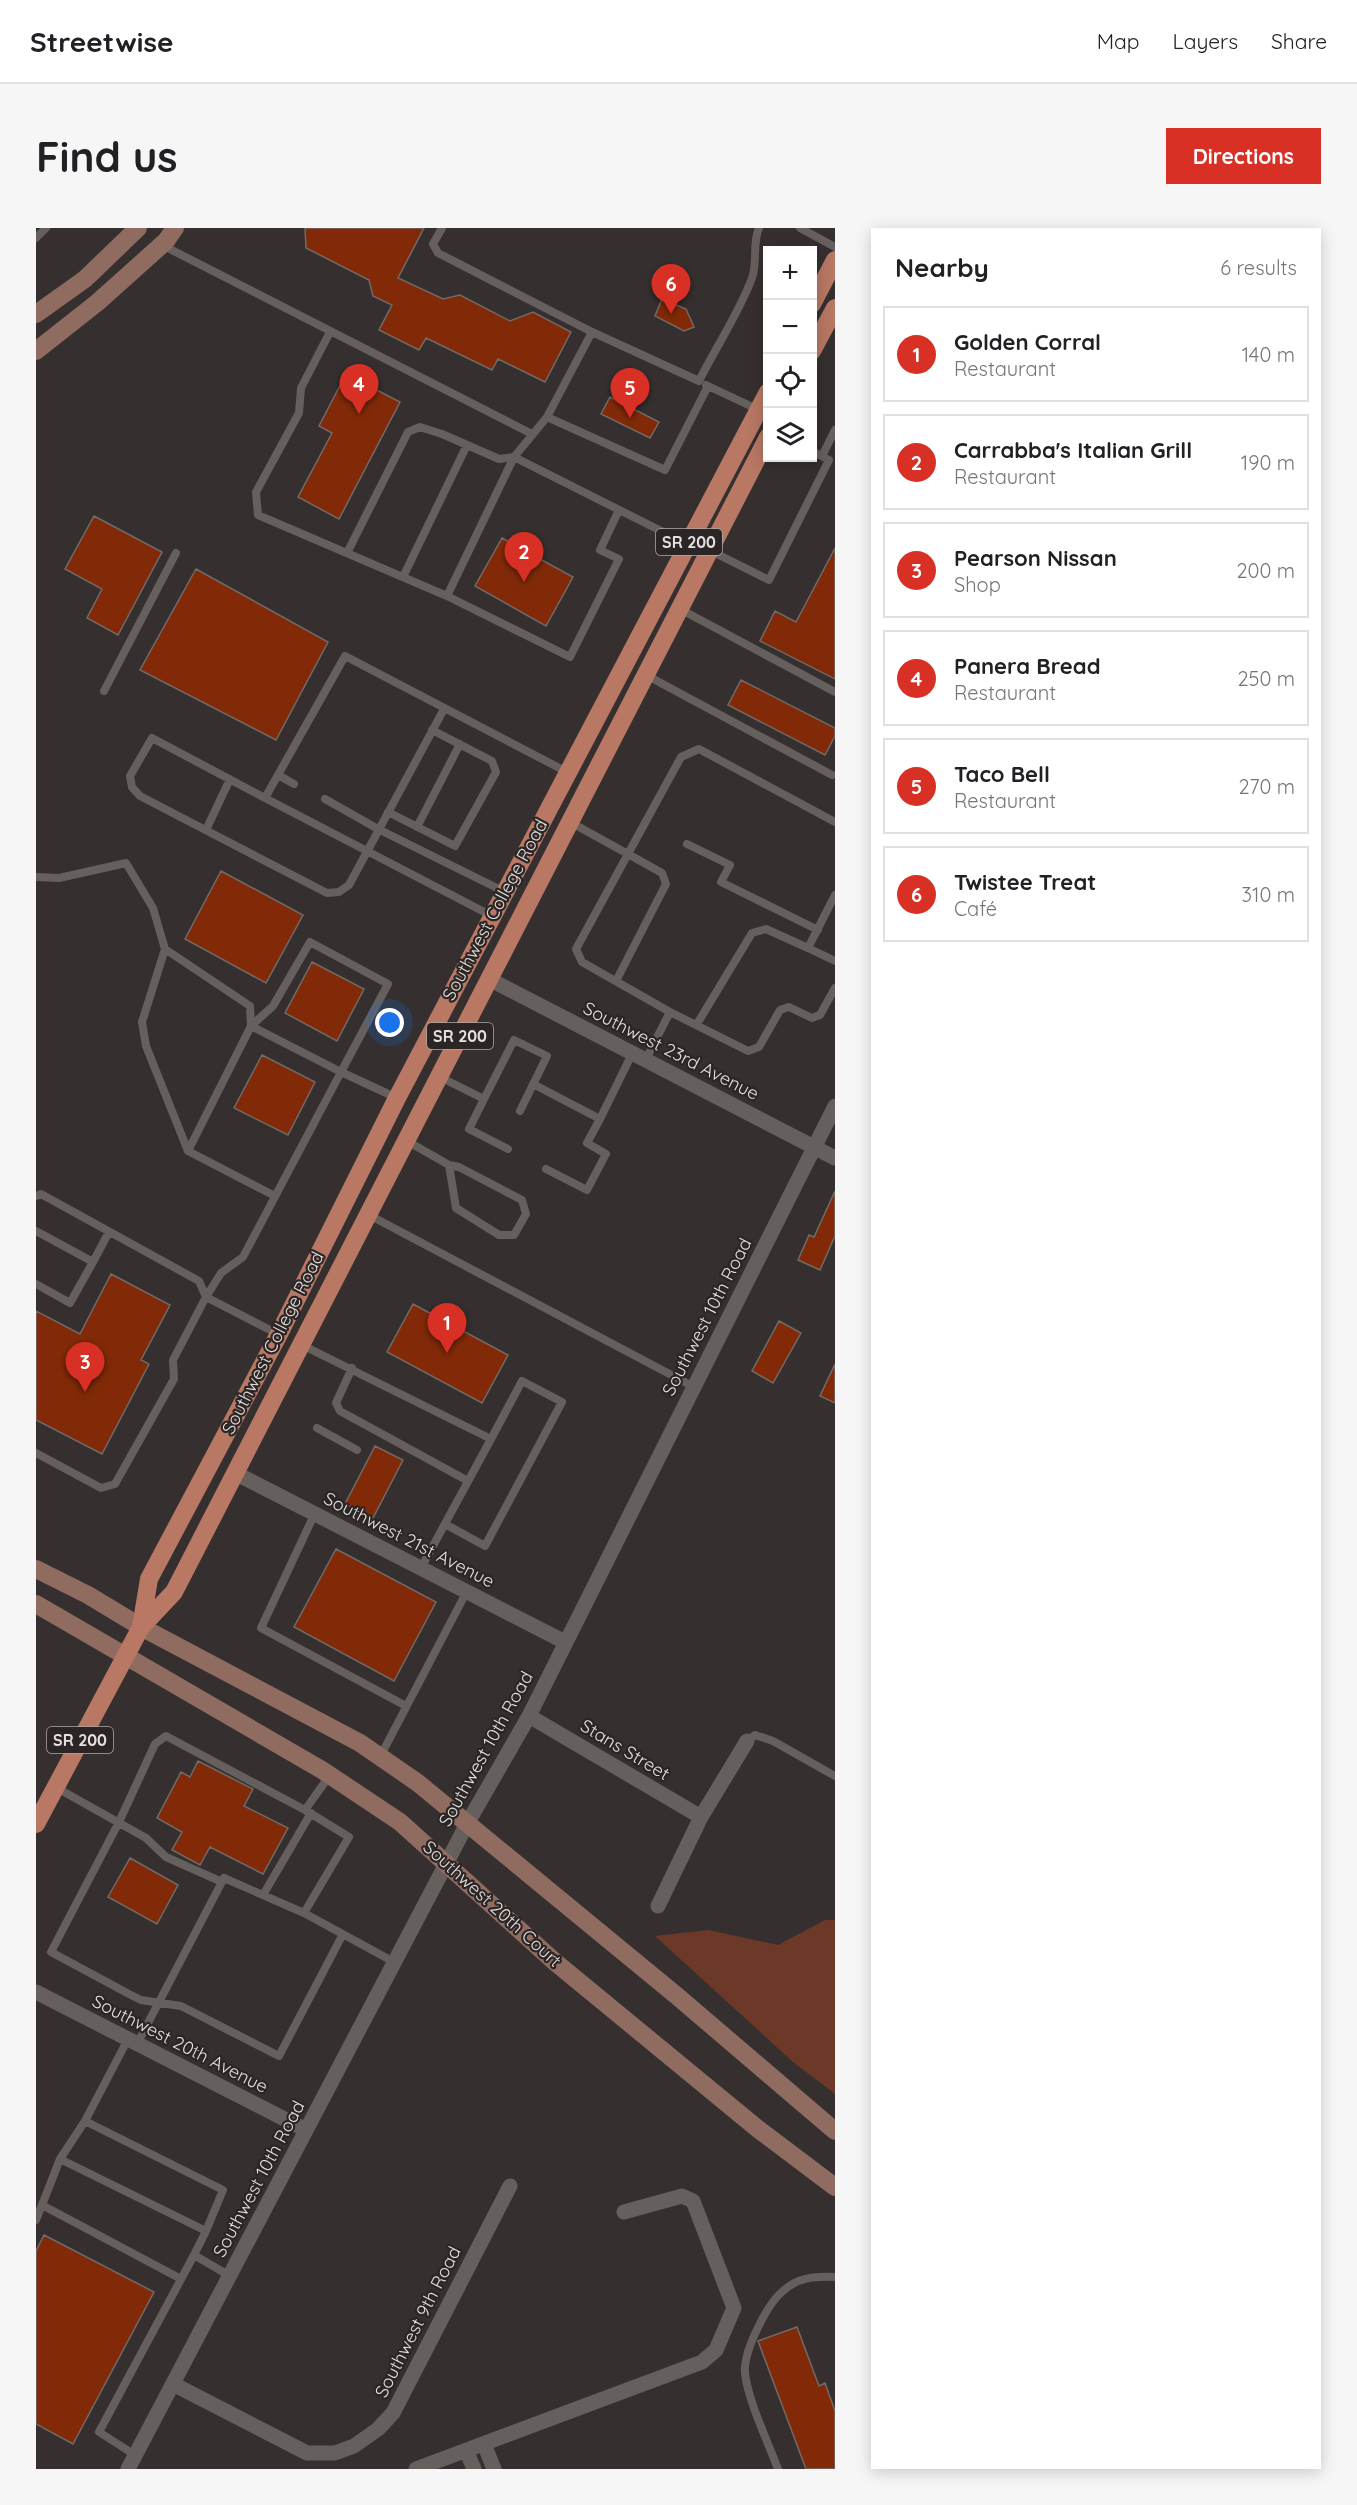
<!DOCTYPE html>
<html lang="en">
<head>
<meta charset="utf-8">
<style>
	:root { --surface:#fff; --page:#f6f6f6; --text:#202124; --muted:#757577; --line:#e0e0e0; --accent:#d93025 }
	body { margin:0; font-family:Quicksand,sans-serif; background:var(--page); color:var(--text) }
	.controls { position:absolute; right:18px; top:18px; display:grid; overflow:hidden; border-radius:0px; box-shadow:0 3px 15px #0003 }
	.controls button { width:54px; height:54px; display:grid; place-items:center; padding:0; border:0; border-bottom:2px solid var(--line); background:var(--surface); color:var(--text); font:30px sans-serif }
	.you { position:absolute; left:354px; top:795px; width:21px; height:21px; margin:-15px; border:4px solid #fff; border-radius:50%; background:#1a73e8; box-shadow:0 0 0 9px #1a73e833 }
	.badge { display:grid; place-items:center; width:39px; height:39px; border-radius:50%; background:var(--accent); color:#fff; font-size:20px; font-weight:700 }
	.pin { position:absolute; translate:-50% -50px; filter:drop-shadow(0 2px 3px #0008) }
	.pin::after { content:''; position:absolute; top:32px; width:21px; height:18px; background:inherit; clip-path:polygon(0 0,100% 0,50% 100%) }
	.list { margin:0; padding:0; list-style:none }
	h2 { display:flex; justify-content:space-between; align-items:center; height:78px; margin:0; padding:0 24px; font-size:26px }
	h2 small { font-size:20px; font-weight:400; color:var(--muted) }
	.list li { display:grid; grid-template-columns:39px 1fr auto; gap:18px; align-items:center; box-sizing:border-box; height:96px; margin:0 12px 12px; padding:0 12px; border:2px solid var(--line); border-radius:0px }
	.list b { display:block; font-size:22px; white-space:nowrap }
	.list p { margin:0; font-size:20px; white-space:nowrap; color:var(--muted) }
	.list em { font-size:20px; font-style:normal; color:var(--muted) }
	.icon { flex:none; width:33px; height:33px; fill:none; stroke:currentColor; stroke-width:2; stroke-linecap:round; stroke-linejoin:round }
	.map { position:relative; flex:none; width:799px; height:2241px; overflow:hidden; border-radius:0px }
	header { display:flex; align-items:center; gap:36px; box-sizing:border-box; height:84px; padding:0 30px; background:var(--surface); border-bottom:2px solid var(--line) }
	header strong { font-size:28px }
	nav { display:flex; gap:33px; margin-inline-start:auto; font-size:21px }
	.intro { display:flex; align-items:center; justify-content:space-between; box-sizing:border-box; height:144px; padding:0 36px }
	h1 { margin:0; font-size:42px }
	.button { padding:15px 27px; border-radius:0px; background:var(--accent); color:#fff; font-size:21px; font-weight:700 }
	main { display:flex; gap:36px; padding:0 36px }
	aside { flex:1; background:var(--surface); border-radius:0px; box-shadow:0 3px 15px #0003 }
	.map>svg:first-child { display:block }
</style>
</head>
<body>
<header>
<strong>Streetwise</strong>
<nav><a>Map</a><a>Layers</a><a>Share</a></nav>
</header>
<div class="intro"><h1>Find us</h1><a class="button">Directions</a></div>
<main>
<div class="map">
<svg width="799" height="2241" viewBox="0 0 799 2241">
	<rect width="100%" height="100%" fill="#35302f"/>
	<path fill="#6c3828" d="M789,1692H799V1866L757,1834L619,1708L672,1702L742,1717Z"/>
	<path fill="#822a08" stroke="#706a68" stroke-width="1.5" d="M269,0H388L362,50L407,71L424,67L474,93L497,84L535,104L509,154L462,131L456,142L390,110L383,122L343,102L356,77L337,68L333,52L270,20Z
		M626,71L650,81L658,99L648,103L619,88Z
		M310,146L364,174L303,291L262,269L296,205L283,198Z
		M574,169L623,194L614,210L565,186Z
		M58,288L126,324L82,407L51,390L66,361L29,341Z
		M466,310L537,349L510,398L439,358Z
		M799,320V451L724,413L739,383L760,394Z
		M160,341L292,414L240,512L104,442Z
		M705,452L799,500V508L789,527L692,477Z
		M185,643L267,687L230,755L149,711Z
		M276,734L328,761L301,813L249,785Z
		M226,827L279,854L252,907L198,880Z
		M799,963V1008L784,1042L762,1032L773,1007L778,1009Z
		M75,1046L134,1077L105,1132L113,1136L66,1226L0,1192V1083L44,1106Z
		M377,1076L472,1127L446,1175L351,1124Z
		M743,1093L765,1105L737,1155L716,1143Z
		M799,1136V1175L784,1168Z
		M339,1218L367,1232L337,1290L309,1276Z
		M300,1321L400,1374L358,1453L258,1399Z
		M162,1533L217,1561L208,1578L252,1600L227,1646L174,1619L164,1637L136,1622L146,1604L121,1590L145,1544L154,1549Z
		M94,1630L142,1657L121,1696L72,1669Z
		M8,2007L118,2064L37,2216L0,2196V2023Z
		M761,2099L783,2158L789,2155L799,2183V2241H770L722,2113Z"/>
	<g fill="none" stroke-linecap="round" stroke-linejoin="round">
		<path stroke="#655f5d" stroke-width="8" d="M406,0L397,16L402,25L556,104
			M764,0L799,19
			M0,10L10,0
			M126,17L496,206
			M294,104L265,160L263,185L220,264L222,287L411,368L478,229
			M670,157L723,182
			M511,189L629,242L672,158
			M786,228L799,202
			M651,316L478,229L511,189L556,104L663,153C679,121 704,83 716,50C722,34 716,15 723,0
			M675,323L733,352L793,232L776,223
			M311,325L372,204L384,199L406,206L463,231L478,229
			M367,349L431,217
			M411,368L534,429L583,331L564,322L583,282
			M644,381L799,464
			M610,447L796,547
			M68,463L140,325
			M242,547L258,556
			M229,570L116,510L94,548L96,559L104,568L291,665L303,664L313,657L408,481
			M289,571L342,601L469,664
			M352,584L419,618L460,544L456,533L396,502
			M534,594L592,626L540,721L546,734L634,784L609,833
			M381,599L424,516
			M170,602L194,551
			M651,616L694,637L685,654L782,702
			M0,649L23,650L90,635L117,680L129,721L106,794L110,818L152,923L239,968
			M799,667L772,720L799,733
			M456,688L229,570L309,428L531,544
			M129,721L214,778L215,798L305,844L352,756L274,714L237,778L215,798L152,923
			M580,753L630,656L626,645L592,626L645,529L663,521L799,594
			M634,784L712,823L723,819L744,782L753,779L776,790L784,787L799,760
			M661,796L716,705L730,701L772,720
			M404,849L448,871L478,812L511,828L484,883
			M497,856L564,891L551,915L570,926L551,962L510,941
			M448,871L433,901L472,921
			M564,891L596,826
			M371,913L413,937L420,980L463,1007H478L490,986L486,972L423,939L413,937
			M0,968L5,966L163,1053L170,1069L242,1106
			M333,987L658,1159
			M0,1003L57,1034L34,1075L0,1056
			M57,1034L73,1004
			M266,1117L455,1211L385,1340
			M316,1140L300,1175L304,1183L432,1253
			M281,1200L321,1222
			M0,1225L65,1260L79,1256L138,1151L137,1132L170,1069L185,1045L207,1029L305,844L361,870
			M279,1285L225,1400L370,1478
			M409,1296L449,1318L526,1174L486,1153L455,1211
			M711,1513L719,1507L737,1513L799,1548
			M344,1529L431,1363
			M294,1547L269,1582L313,1609L268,1685L358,1734
			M21,1560L110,1610L130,1629L186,1654
			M269,1582L130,1508L119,1516L83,1594L15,1724L93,1766L105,1772L145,1778L243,1828L307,1706
			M227,1667L275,1585
			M101,1816L188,1650L268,1685
			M49,1893L92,1811
			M24,1931L49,1893L187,1962L170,2003
			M0,1992L6,1977
			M145,2051L6,1977L24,1931L170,2003L158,2027
			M99,2227L63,2204L158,2027L194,2048
			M742,2241C732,2214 712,2173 709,2145C707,2124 731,2076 747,2063C762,2049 780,2048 799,2049"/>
		<path stroke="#655f5d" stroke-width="15" d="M453,751L799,930
			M199,1245L529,1414
			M493,1488L665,1589
			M622,1678L665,1589L711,1513
			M0,1764L270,1902
			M137,2156L271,2225H299L318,2218L342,2201L357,2185L474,1958
			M448,2216L458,2241
			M430,2222L438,2241
			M92,2241L431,1596L493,1488L799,878
			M380,2241L666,2134L680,2122L698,2080L657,1973L646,1968L588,1984"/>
		<path stroke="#8f6b60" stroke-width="18" d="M0,86L49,51L102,0
			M0,123L62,74L130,13L139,0
			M0,1341L52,1367L105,1399L324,1515L382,1555L641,1768L799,1903
			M0,1376L286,1542L364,1594L519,1734L722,1901L799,1959"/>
		<path stroke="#b87863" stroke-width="18" d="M776,76L799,32
			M776,123L799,80
			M105,1399L113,1351L243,1106L361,870L732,164
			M0,1596L105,1399L138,1364L732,209"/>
	</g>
	<g text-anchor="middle" stroke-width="4.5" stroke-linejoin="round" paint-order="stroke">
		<g fill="#2b2625" stroke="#aca9a8" stroke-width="1.5">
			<rect x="620" y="301" width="66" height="26" rx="4.5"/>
			<rect x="391" y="795" width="66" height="26" rx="4.5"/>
			<rect x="11" y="1499" width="66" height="26" rx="4.5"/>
		</g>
		<g font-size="16" font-weight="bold" fill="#e4e1e0">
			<text x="653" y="320">SR 200</text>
			<text x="424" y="814">SR 200</text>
			<text x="44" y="1518">SR 200</text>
		</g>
		<g font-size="18" fill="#e4e1e0" stroke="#2b2625">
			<text transform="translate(459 682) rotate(-62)" y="6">Southwest College Road</text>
			<text transform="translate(635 823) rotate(27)" y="6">Southwest 23rd Avenue</text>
			<text transform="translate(671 1089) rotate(-63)" y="6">Southwest 10th Road</text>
			<text transform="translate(237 1115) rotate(-63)" y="6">Southwest College Road</text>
			<text transform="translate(373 1312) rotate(27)" y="6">Southwest 21st Avenue</text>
			<text transform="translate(450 1521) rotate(-61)" y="6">Southwest 10th Road</text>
			<text transform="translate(589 1522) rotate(31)" y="6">Stans Street</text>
			<text transform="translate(456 1676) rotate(42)" y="6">Southwest 20th Court</text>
			<text transform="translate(144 1816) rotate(27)" y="6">Southwest 20th Avenue</text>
			<text transform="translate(223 1951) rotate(-62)" y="6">Southwest 10th Road</text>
			<text transform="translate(382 2094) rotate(-63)" y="6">Southwest 9th Road</text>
		</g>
	</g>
</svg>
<div class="controls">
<button>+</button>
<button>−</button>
<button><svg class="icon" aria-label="locate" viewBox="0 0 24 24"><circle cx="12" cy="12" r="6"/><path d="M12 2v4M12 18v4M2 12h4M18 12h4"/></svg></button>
<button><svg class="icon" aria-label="layers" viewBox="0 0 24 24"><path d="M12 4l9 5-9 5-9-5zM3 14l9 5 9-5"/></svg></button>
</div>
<div class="you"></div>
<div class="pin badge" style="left:411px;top:1125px">1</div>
<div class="pin badge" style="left:488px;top:354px">2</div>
<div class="pin badge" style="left:49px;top:1164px">3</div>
<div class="pin badge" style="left:323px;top:186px">4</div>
<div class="pin badge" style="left:594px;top:190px">5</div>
<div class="pin badge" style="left:635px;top:86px">6</div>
</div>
<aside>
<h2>Nearby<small>6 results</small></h2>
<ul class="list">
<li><span class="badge">1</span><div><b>Golden Corral</b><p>Restaurant</p></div><em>140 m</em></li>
<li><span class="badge">2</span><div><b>Carrabba's Italian Grill</b><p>Restaurant</p></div><em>190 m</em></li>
<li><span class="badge">3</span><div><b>Pearson Nissan</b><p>Shop</p></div><em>200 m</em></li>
<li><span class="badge">4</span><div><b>Panera Bread</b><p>Restaurant</p></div><em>250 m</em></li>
<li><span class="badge">5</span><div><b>Taco Bell</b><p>Restaurant</p></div><em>270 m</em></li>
<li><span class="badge">6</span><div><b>Twistee Treat</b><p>Café</p></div><em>310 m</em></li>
</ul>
</aside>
</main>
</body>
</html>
